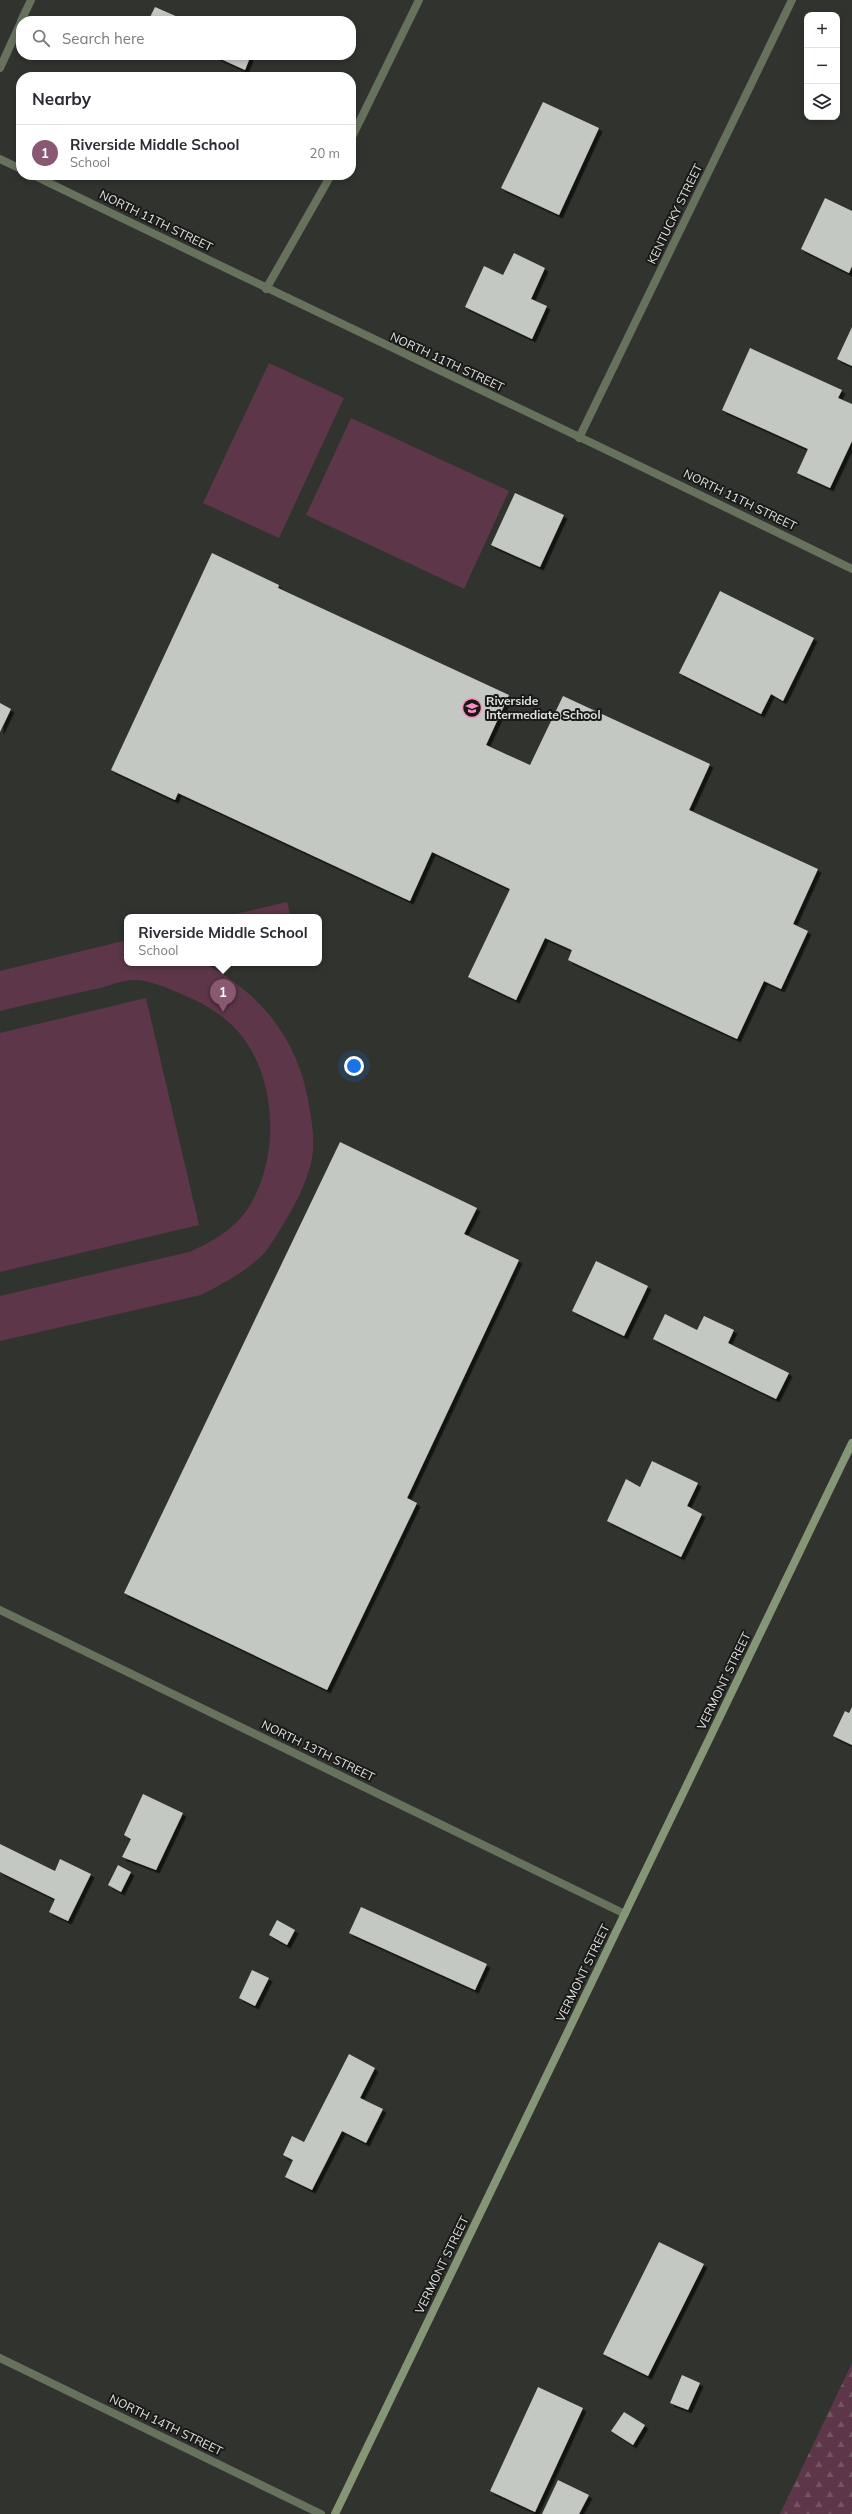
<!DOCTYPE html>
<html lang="en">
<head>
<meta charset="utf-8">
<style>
	:root { --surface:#fff; --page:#f2f2f3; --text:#2b2b33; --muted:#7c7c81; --line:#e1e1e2; --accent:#895873 }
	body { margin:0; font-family:Mulish,sans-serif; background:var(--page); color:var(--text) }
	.controls { position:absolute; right:12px; top:12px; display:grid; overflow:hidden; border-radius:8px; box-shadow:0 2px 6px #0003 }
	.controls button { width:36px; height:36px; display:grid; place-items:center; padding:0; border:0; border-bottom:1px solid var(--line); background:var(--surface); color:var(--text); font:20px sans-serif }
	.you { position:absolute; left:354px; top:1066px; width:14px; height:14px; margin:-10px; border:3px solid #fff; border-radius:50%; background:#1a73e8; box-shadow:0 0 0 6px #1a73e833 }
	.badge { display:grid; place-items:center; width:26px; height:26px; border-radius:50%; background:var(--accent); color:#fff; font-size:13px; font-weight:700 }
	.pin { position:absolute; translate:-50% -33px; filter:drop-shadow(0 1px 2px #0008) }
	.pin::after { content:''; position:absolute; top:21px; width:14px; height:12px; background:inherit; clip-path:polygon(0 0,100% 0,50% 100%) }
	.popup { position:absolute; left:124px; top:914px; width:198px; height:52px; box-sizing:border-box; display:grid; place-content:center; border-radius:8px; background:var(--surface); filter:drop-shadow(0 1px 3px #0005); font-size:13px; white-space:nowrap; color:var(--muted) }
	.popup b { font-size:15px; color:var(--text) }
	.popup::after { content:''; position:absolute; left:50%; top:100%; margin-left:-8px; border:8px solid transparent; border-top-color:var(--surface) }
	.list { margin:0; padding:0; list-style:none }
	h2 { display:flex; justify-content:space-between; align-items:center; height:52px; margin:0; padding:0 16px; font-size:17px }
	h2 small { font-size:13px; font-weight:400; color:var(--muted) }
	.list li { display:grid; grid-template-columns:26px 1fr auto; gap:12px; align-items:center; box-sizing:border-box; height:56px; padding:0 16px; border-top:1px solid var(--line) }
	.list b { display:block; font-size:15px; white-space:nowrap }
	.list p { margin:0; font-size:13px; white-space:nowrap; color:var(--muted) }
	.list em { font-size:13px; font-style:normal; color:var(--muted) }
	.icon { flex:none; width:22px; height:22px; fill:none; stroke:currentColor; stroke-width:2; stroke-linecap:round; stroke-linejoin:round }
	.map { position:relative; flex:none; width:852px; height:2514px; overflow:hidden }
	.search { position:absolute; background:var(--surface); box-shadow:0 2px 6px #0003; left:16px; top:16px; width:340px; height:44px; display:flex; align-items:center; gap:10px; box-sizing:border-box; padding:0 14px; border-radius:16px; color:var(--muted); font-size:15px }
	.panel { position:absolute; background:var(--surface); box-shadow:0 2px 6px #0003; left:16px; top:72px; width:340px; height:108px; border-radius:16px }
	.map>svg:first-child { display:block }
</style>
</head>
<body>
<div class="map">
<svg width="852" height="2514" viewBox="0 0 852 2514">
	<defs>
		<pattern id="forest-firs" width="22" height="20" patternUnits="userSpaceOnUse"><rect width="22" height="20" fill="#5d3749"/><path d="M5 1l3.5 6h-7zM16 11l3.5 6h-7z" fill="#745463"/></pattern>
		<filter id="shadow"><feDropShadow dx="3.5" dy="3.5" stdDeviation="0" flood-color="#0009"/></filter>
	</defs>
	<rect width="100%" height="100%" fill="#30332e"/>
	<path fill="#5d3749" d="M269,363L344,398L279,538L203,503Z
		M351,418L509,491L464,589L306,515Z
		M287,902L291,917H223Z
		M127,940V963H219L209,966C267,998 301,1046 310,1111C313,1127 315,1147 311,1163C305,1187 294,1207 281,1228C276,1236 271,1244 266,1251C249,1270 223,1284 201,1295L0,1341V1296L189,1252C208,1244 231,1231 244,1214C282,1163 279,1072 233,1026C217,1011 199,1001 179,993C165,987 151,981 136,980C125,979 111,985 100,988C67,995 33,1003 0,1011V971Z
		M146,998L199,1225L0,1272V1033Z"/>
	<path fill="url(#forest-firs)" d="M852,2363V2514H780Z"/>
	<path fill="#c4c8c2" filter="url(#shadow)" d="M155,7L187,21H148Z
		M212,55H251L245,70Z
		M543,102L599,128L559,215L501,188Z
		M825,198L852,211V266L849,273L801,249Z
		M514,253L545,268L531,299L547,306L532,339L465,307L484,266L503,275Z
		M852,327V366L837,359Z
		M750,348L842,390L838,398L852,404V441L830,488L797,473L808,449L722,410Z
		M515,493L564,515L540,567L491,545Z
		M212,553L279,585L278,588L509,695L486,745L530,765L563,696L710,764L689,810L818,869L793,924L808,931L781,989L764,981L737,1039L568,960L572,950L545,938L516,1000L468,977L510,889L432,852L410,901L178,793L175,800L111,770Z
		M720,591L814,638L783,701L771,694L761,714L679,673Z
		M0,703L11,709L0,732Z
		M340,1142L477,1208L464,1234L519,1260L407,1498L417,1503L327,1690L124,1593Z
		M596,1261L648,1286L624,1336L572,1311Z
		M665,1314L697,1330L704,1316L734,1330L728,1343L789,1373L776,1399L653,1339Z
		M652,1461L698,1483L687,1506L702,1514L681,1557L607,1521L626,1479L640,1487Z
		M852,1707V1745L833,1736L845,1711L849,1713Z
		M143,1794L183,1813L156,1870L122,1857L131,1839L124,1835Z
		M0,1844L55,1871L60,1859L91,1874L68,1921L49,1912L55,1899L0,1872Z
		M118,1865L131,1872L121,1892L108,1885Z
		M361,1907L487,1964L475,1990L349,1933Z
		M277,1920L295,1930L287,1945L269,1935Z
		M252,1970L269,1978L255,2006L239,1998Z
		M349,2054L375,2068L360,2098L383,2109L366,2143L342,2131L312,2190L285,2177L293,2160L283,2155L292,2136L304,2142Z
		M659,2242L704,2264L648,2376L603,2354Z
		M682,2375L700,2383L688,2410L670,2403Z
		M538,2387L583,2408L535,2512L490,2491Z
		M624,2412L645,2425L633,2445L611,2431Z
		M558,2480L589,2495L579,2514H542Z"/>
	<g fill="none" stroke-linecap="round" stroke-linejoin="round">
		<path stroke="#67725d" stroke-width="8" d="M351,139L419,0
			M266,289L331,175"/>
		<path stroke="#67725d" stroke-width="8" d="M21,21L31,0
			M0,68L21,22
			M0,159L21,169
			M33,175C305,308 580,435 852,569
			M579,438L792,0
			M0,1610L625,1914
			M0,2358L321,2514"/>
		<path stroke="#849675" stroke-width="8" d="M335,2514L852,1443"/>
	</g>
	<defs>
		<symbol id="school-ring" viewBox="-11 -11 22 22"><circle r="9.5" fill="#191a18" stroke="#fc8fc2" stroke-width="1.5"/><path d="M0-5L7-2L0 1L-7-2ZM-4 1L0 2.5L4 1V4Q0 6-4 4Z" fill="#fc8fc2"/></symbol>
	</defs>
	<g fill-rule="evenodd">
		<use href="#school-ring" x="461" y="697" width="22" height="22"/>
	</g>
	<g text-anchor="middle" stroke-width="4" stroke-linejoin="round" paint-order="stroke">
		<g font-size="12" fill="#e1e3e0" stroke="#191a18">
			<text transform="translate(675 214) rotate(-64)" y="4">KENTUCKY STREET</text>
			<text transform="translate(156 221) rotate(26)" y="4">NORTH 11TH STREET</text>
			<text transform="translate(447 362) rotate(25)" y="4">NORTH 11TH STREET</text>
			<text transform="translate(740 500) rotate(26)" y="4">NORTH 11TH STREET</text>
			<text transform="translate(724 1681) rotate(-64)" y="4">VERMONT STREET</text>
			<text transform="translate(318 1751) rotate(26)" y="4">NORTH 13TH STREET</text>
			<text transform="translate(583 1973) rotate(-64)" y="4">VERMONT STREET</text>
			<text transform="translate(442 2265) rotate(-64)" y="4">VERMONT STREET</text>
			<text transform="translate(166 2425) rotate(26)" y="4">NORTH 14TH STREET</text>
		</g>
		<g font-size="12" font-weight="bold" fill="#e1e3e0" stroke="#191a18" text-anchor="start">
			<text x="486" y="705">Riverside<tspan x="486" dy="14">Intermediate School</tspan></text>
		</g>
	</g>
</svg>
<div class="controls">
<button>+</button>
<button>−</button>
<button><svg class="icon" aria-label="layers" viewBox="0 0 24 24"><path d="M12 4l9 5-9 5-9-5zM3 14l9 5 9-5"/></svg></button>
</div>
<div class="you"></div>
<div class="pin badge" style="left:223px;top:1012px">1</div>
<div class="popup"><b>Riverside Middle School</b>School</div>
<div class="search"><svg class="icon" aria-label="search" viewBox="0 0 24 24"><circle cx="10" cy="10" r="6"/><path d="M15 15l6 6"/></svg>Search here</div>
<section class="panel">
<h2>Nearby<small></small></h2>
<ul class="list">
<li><span class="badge">1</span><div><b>Riverside Middle School</b><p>School</p></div><em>20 m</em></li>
</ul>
</section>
</div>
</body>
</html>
